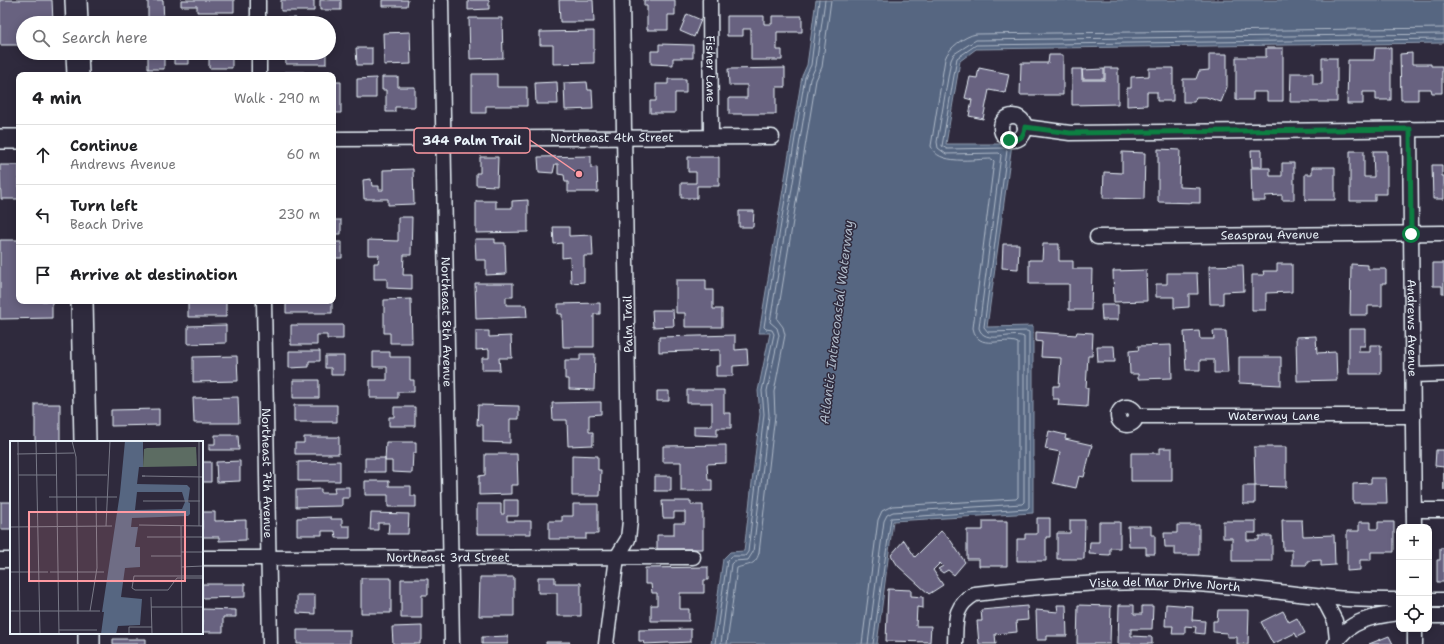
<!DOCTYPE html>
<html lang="en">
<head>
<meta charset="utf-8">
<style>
	:root { --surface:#fff; --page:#f6f6f6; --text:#202124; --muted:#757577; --line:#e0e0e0 }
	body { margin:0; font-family:"Shantell Sans",sans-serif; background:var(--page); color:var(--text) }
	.controls { position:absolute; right:12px; bottom:12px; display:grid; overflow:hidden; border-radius:8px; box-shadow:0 2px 10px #0003 }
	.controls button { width:36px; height:36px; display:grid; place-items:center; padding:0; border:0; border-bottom:1px solid var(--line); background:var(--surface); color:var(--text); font:20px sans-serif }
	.stop { position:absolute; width:12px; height:12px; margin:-9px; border:3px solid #0b8043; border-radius:50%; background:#fff }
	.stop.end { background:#0b8043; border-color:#fff; box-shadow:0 1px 4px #0008 }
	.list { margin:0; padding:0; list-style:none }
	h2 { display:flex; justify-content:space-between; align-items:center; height:52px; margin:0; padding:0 16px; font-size:17px }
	h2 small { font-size:13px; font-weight:400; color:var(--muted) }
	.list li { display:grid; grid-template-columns:26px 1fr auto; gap:12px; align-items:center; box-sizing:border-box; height:60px; padding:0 16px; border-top:1px solid var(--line) }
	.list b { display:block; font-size:15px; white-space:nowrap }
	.list p { margin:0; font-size:13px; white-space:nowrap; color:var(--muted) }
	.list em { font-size:13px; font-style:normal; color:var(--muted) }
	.icon { flex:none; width:22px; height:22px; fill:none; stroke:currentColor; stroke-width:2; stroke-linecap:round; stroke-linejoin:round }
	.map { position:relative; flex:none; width:1444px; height:644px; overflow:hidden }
	.search { position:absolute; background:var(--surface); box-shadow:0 2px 10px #0003; left:16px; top:16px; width:320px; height:44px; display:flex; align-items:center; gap:10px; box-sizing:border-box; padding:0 14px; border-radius:22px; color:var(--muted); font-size:15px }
	.panel { position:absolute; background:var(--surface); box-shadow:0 2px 10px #0003; left:16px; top:72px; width:320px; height:232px; border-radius:8px }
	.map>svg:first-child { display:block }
</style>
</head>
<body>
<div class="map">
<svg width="1444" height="644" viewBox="0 0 1444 644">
	<rect width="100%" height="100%" fill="#2f2a3d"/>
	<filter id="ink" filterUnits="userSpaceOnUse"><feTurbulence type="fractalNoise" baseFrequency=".025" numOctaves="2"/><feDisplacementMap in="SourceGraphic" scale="8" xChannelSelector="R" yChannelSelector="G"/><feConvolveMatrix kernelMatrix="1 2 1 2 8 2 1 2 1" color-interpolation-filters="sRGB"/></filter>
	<g filter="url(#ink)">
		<path fill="#566681" stroke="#909eb1" d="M816,0H1444V43L976,49L960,61L946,144H1012L987,327L1033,326V513L893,521L877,644H711L723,559L730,552L744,551L760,414L758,391L770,333H759L802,76L807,65Z"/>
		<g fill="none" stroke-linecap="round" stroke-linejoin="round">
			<path stroke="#aeb9c8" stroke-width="1" d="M715,644L727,561L732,556H745L748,552L764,414L762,391L774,334L772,330L766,329L764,327L805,77L811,65L819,0
				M721,644L731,564L734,561L748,560L753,552L769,415L767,391L779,335L777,328L770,322L810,79L816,66L825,0
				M727,644L737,568C747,564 755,567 759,553L775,415L774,392L785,335L783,327L777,319L816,80L822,67L831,0
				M862,644L878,520L882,511L892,506L1016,499L1018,497V343C1003,336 978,353 973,328L994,161L992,159C975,159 937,166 931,146L945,59C948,48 965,36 976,34L1444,28
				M868,644L884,521L887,515L893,512L1022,504L1024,502V337C1012,331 984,346 979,328L1001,155L999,153L946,154L938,148L937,142L951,60L954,54L976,40L1444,34
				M873,644L891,518L1027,509L1029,507V332L1027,331L988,332L984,327L1007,150L1005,148L947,149L942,146L957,58L976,45L1444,39"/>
		</g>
		<path fill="#686280" stroke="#e8f1f8" d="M0,0H52L53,23H23V45H0Z
			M148,0H163L164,23H148Z
			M181,0H234V12H197V6H181Z
			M281,0H314V11H281Z
			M320,0H341V10H320Z
			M382,0H408L407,6H382Z
			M468,0H489V9L468,10Z
			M559,0H593L594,22H560Z
			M644,0H675V15H668V30H647V6H644Z
			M687,14L701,20L694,37L680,31Z
			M727,16H764V24H772V16H802V32H777V50H782V60H751V29H743V36H727Z
			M287,18H296L295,20L314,21V23H286Z
			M469,18H502L503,58L470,59Z
			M594,31V63L553,64V45H540V32Z
			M410,32L411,64L384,65L383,33Z
			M659,44L693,45V58H673V65L651,64V51H659Z
			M356,48H372V65H357Z
			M1266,48H1283V101H1267V92H1253V100H1236V57H1266Z
			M1375,48H1391V100H1376V92H1363V104H1347L1348,60H1374Z
			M148,53H164V69H148Z
			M174,53H189V64H174Z
			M209,53H232V68H209Z
			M285,53H326V64H286Z
			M1412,53V64H1431V66H1442V93H1432L1431,89H1418V100H1401L1400,54Z
			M1209,54H1227V87L1221,102L1206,97H1196L1194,102H1183V79H1196L1199,71L1209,70Z
			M1049,55H1063V95H1020L1021,63H1048Z
			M1322,58H1337V102H1290L1291,73H1313V84H1322Z
			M785,68V87H776V114H729V98H747V85H729L728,69Z
			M979,68L1009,74L1005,93L989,90L983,119L969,116L972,100L965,98L970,77L977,78Z
			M1105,68H1118V104L1072,105V69H1082V80H1105Z
			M1149,68H1173V101H1157V92H1147V105L1127,106V88H1131V77L1149,76Z
			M1104,69V79H1083L1082,70Z
			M285,72H304V75H285Z
			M138,73V75H119V74Z
			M472,74H497V87H527V106H486V113H472Z
			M382,77H398V87H415V107H395V112H386V90H382Z
			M376,78V98H357V79Z
			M668,79H686V93H675V113H650V101H656V84H668Z
			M333,82H341V113H333Z
			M557,82L558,104H536L535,83Z
			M587,82L588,90H592L593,109L565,110L564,83Z
			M1158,149L1180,150L1179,187L1200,188V203L1158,202Z
			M1251,150H1262V167H1252Z
			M1350,151H1364V177H1374L1373,151H1387V194H1375V201H1350Z
			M1122,152L1145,153L1144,199L1103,198L1104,172L1122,173Z
			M591,156V168L597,167L598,192H568V182H565L564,175L558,174V164H555L553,173L539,172L538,157Z
			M480,157H498L497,186L476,185V173H480Z
			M688,157H719V186H697V198H681V183H696V172H688Z
			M1282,163H1294V200H1282V195L1265,196V201H1252L1251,168H1270V176H1282Z
			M0,165H19V199H1Z
			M1432,165H1442V176H1444V199H1433Z
			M1312,167H1335V200H1305V174H1312Z
			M413,169L414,204L388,205V199H364L363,180L371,179L372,186H379V190H383V170Z
			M528,200V232L476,233V201H496V208H512V201Z
			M739,211H754L753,227H739Z
			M333,215L334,220H341V234H333Z
			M398,217H412L411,255H404L403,275H412V289L387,288V279H374V263H378L379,255H368V240L398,241Z
			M553,227H569V236L592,235L593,256H584V282L571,283L570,257L562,258V243L554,244Z
			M475,239H495V243H505L506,274L486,275V260H476Z
			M0,240H19V301H52V318L0,319Z
			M333,242H342V258H333Z
			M1003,244H1019L1018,269L1002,268Z
			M1043,244H1059V261H1073V269H1092L1091,310H1069V284H1029V260H1042Z
			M1433,263H1444V293H1442V286H1433Z
			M1277,264H1292V292L1266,293V310H1252V275H1264L1263,271H1277Z
			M1351,264L1368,265V269H1386V283H1382V306H1368V315H1350Z
			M1243,265L1244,291L1223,292V304H1210L1209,266Z
			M1146,270L1147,301L1114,302L1113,271Z
			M1167,273H1197L1198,294H1189V307L1174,308V297H1156V284H1167Z
			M676,280H706V290H713V309H722V327H685V313H676Z
			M475,283H513V297H506V305H526L527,317L476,319Z
			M411,299L412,343H390V333H384V300Z
			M188,301H226V317H188Z
			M286,301H332V313H286Z
			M600,303V314H594V347H563L562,314H558V304Z
			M1101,305H1118V320H1102Z
			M652,310H673L674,326L653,327Z
			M226,325V343L188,344V326Z
			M291,325H343V339H327V335H317V345H291Z
			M1349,329H1365V346H1359V352H1370V345H1381V374H1349Z
			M476,331H489V337L511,336L512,358H499L500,370H482V358H489V349L476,350Z
			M1199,331L1200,339H1214L1213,331H1226L1228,373H1214V360H1200V370H1186L1184,332Z
			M1036,332L1076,335L1077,332L1093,333L1092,356H1088L1086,388H1088L1087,407L1058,405L1059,399H1053V386H1059L1061,358L1041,357L1042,342L1036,341Z
			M735,335V350L747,349L748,365L733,366V376H716V366H720V350L659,352V337Z
			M1316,336L1317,353L1336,352L1337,380L1297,381L1296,337Z
			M1171,345L1172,378L1138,379V374H1130L1129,351L1139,350L1138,346Z
			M1097,346H1114L1115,362H1098Z
			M289,351H320V361H309V367L289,368Z
			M373,352H390V357H410V380H414V392H398V398H370V380H387V367H373Z
			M580,354H595L594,390L569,389V379H565V360H580Z
			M237,356L238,381L193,382V357Z
			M325,356H344V375H331V368H325Z
			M1239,357H1281V385L1239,383Z
			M293,380H319V398H293Z
			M687,390H724V413H731V428H717V436L694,435V426H712V403H687Z
			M657,391H669V401H657Z
			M238,397L239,423H194L193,398Z
			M601,402V414L589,415V432H593V445L568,446L567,420H553L552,403Z
			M35,404H60V442H35Z
			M294,405H337V422H294Z
			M478,405L519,406V419H510V443L483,442V425H477Z
			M394,407H415V426H389V417H394Z
			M159,409V425L111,426V410Z
			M1049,431L1066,435L1065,439L1092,445L1084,477L1079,476L1076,488L1053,483L1060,452L1045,449Z
			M215,435H238L239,450H209V444H215Z
			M304,437H339V454H295V443H304Z
			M386,442H416V453H413L412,473L392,472V461H385Z
			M726,445V463L707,464L708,480H712V491H681V462H663V446Z
			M1254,447H1286V487L1255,486Z
			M1160,448H1172V481H1131V453H1160Z
			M1436,450H1444V490V467L1435,466Z
			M485,454H517L518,485H511V494L479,495V476L485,475Z
			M572,455L598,456V470H601L600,496H572Z
			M365,458H385V472H365Z
			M240,461V481L217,482L216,462Z
			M340,461V481H298V462Z
			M202,462H211V482H202Z
			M655,476H671V491H655Z
			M1371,478H1386L1387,503H1353V484L1371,483Z
			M365,481H389V486H411V496H416V507H388V495H365Z
			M1243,486H1255V504H1243Z
			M334,487H349V498H342V506L296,507V490L321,489V493H335Z
			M504,500H518V516H507V521H531V534H477V504H501V514H504Z
			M662,501H691V505H703V549H657V535H674V523H685V512H674V518H663Z
			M1,502H11V529H1Z
			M573,504H598V534H586V539H549V521H562V516H573Z
			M202,512H215V521L246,520V540L219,541V537H202Z
			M371,513L409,514L408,534H388L389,523H378V530H370Z
			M331,517V519H342V526H350V538H336L335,531H322V535H297V518Z
			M1037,518H1050V537H1046V561H1017V539H1025V534H1037Z
			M1070,520H1085L1084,559H1057V533H1070Z
			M1282,520H1302L1303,536L1334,535L1335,565L1321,566V560L1307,561V565H1292V550H1283Z
			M983,521H1007V566H979V559H967V530H983Z
			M1223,521H1256V533H1247V540H1259V536H1272V561H1232V538H1223Z
			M1099,522H1120V548H1110V555L1089,554L1090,542H1099Z
			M1359,522H1371V529H1378V522H1394V552H1371V560H1360V570L1347,571V531H1359Z
			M1177,525H1199V555H1175V547H1165L1164,533H1177Z
			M1128,526H1151V535H1155V554H1146V547H1129Z
			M941,531L949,538L965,562L954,575L948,570L943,573L938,569L943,566L940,563L933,570L943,585L929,594L898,566L891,555L904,540L915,557Z
			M1440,548H1444V582H1437V560H1440Z
			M708,567V580H704V593H680V609H689V621H651V605H657V593H652L651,584H645V568Z
			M480,577H514V616H479Z
			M538,577H555V583H581V616H557V593H538Z
			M361,578H391V613H361Z
			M401,579H428V595H422V618H401Z
			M202,584H245V597L202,598Z
			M888,589L911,590V596L923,597V608L917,607L916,626H931L930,642L886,641Z
			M297,595H315V614L297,613Z
			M1166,604L1193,606L1192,620L1205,621L1204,634L1195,633L1196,627L1185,626V634H1172L1173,626H1165Z
			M1057,605H1066L1067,636H1047V640H1037L1036,610L1058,612Z
			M1078,605L1111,606L1110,644H1077Z
			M1119,605H1134V614H1142V606H1153L1152,629H1131V636L1152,637V644H1118Z
			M1027,606L1028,620L1016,621L1017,632L995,634L996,644H979L977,621H982L981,610Z
			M202,609L236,610V617H223V632H202Z
			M1218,610H1249L1248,644H1237V637H1227V633L1213,632V621H1217Z
			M1283,611L1289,622L1297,618L1305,633L1297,637L1295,633L1273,644L1261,622Z
			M422,626V640L420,641V644H393L392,627Z
			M691,629V642L644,644L643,641H639V630Z
			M297,630H350V644H297Z
			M508,636V644H482V637Z
			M1389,636L1393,644H1369Z
			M113,639H146V644H113Z
			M546,642H570V644H546Z"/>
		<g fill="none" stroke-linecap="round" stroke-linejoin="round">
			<defs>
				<g id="street">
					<path d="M258,0V23"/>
					<path id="s1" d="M441,0L452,644"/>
					<path id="s2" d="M710,0L711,137"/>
					<path d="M259,53V75"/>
					<circle cx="1013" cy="128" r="12"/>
					<path d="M1025,127L1070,133L1444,129"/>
					<path id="s3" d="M1410,129L1414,527"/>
					<path id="s4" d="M333,139L772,137"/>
					<path id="s5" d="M1097,237L1444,233"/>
					<path id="s6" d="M264,301L270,644"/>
					<path d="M1413,375L1444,374"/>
					<circle cx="1127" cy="416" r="9"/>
					<path id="s7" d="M1136,416H1413"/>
					<path d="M1414,510H1444"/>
					<path id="s8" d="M202,558L693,557"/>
					<path d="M0,560H11"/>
					<path d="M1322,596L1335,621L1337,640"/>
					<path d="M1429,600H1444"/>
					<path d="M1429,616H1444"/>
					<path d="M1415,629V644"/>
					<path d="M606,644L617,557L628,539L630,521L622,0"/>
					<path id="s9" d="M955,644C956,622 953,606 975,594C1040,586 1106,580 1172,583C1227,584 1281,593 1335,598C1356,600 1378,600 1399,600"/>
					<path d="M1335,644C1348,620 1375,616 1399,613"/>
				</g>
				<path id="secondary" d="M0,139H19"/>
				<path id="primary" d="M76,0L77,23
					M77,53L78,75
					M82,301L85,442
					M89,633V644"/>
			</defs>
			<use href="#street" stroke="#e8f1f8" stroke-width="17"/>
			<use href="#secondary" stroke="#e8f1f8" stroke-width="22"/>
			<use href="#primary" stroke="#e8f1f8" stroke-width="24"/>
			<use href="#street" stroke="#2f2a3d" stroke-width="14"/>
			<use href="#secondary" stroke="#2f2a3d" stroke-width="19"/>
			<use href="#primary" stroke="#2f2a3d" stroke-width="21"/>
		</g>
	</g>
	<g fill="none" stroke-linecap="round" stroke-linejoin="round" filter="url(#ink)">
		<path stroke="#0b8043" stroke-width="5" d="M1009,140C1019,141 1024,137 1025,127L1070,133L1410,129L1411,234"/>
	</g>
	<g text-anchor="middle" stroke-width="3" stroke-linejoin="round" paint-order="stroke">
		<g font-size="12" fill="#e8f1f8" stroke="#2f2a3d">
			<text dy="4" stroke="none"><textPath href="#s2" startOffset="69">Fisher Lane</textPath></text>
			<text dy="4" stroke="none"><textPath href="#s4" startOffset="279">Northeast 4th Street</textPath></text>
			<text dy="4" stroke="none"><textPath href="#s5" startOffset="173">Seaspray Avenue</textPath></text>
			<text dy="4" stroke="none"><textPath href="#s1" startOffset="322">Northeast 8th Avenue</textPath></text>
			<text transform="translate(628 324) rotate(-91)" y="4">Palm Trail</text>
			<text dy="4" stroke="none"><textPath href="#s3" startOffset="199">Andrews Avenue</textPath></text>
			<text dy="4" stroke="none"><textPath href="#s7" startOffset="138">Waterway Lane</textPath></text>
			<text dy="4" stroke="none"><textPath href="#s6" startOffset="172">Northeast 7th Avenue</textPath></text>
			<text dy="4" stroke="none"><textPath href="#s8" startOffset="246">Northeast 3rd Street</textPath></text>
			<text dy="4" stroke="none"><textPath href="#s9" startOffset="248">Vista del Mar Drive North</textPath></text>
		</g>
		<g font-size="13" font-style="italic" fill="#aeb9c8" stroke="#2f2a3d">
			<text transform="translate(836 322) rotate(-83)" y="5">Atlantic Intracoastal Waterway</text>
		</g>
	</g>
	<g transform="translate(10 441)">
		<rect width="193" height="193" fill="#2f2a3d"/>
		<path d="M186,6L187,25L133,26L134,8L137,7Z" fill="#5c6c62"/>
		<path d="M115,0H133V26H129L127,43L177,44L180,47L178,61L180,62V73L178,75L122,77L121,86H128L125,106H130V126L115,127L111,156L132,158L130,184L108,185L106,193H91L94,171H92L110,52ZM127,51H172L175,61L172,68L125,69Z" fill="#566681" fill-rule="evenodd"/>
		<path fill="none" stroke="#797a88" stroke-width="1" d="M8,0L10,193M26,0L30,193M46,0L49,193M62,0L66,16L68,170M189,0V85M7,13L64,12M8,34H46M66,34H97M135,35H132L193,36M39,56H107M133,60H190M129,84L193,85M96,85L100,0M171,85L172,193M0,86L102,85M137,96H193M171,111H193M141,115H171M171,126L193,125M0,131H38M40,131H94M193,135H124L122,147L125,149H158L167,137H193M141,156L142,193M141,166H193M0,170H90M80,170L87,127L86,56M49,189H87M119,193V186H142"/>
		<path fill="#ff9aa2" fill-opacity="0.15" stroke="#ff9aa2" stroke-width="2" d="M19,71H175V140H19Z"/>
		<rect width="193" height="193" fill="none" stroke="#e8f1f8" stroke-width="2"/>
	</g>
	<path fill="none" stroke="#ff9aa2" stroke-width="1.5" d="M579 174L530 140"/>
	<circle fill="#ff9aa2" stroke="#2f2a3d" stroke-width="1.5" cx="579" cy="174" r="4"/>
	<rect fill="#2f2a3d" stroke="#ff9aa2" stroke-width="1.5" x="414" y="128" width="116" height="25" rx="4"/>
	<g font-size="13" text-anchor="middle" font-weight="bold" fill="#e8f1f8">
		<text x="472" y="145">344 Palm Trail</text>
	</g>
</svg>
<div class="controls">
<button>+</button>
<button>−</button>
<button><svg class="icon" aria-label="locate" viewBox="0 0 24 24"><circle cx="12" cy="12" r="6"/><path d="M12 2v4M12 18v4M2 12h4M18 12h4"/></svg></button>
</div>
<div class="stop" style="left:1411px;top:234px"></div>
<div class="stop end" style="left:1009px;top:140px"></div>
<div class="search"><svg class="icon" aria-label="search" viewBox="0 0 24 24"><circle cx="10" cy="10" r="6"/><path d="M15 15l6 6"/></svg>Search here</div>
<section class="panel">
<h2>4 min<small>Walk · 290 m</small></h2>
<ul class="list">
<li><svg class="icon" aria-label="ahead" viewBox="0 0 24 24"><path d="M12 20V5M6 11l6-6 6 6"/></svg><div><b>Continue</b><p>Andrews Avenue</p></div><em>60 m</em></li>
<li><svg class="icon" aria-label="left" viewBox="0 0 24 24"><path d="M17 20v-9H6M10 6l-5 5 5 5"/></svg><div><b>Turn left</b><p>Beach Drive</p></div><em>230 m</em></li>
<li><svg class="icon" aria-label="arrive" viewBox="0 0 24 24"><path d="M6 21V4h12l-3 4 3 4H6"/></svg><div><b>Arrive at destination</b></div></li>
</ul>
</section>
</div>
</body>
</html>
